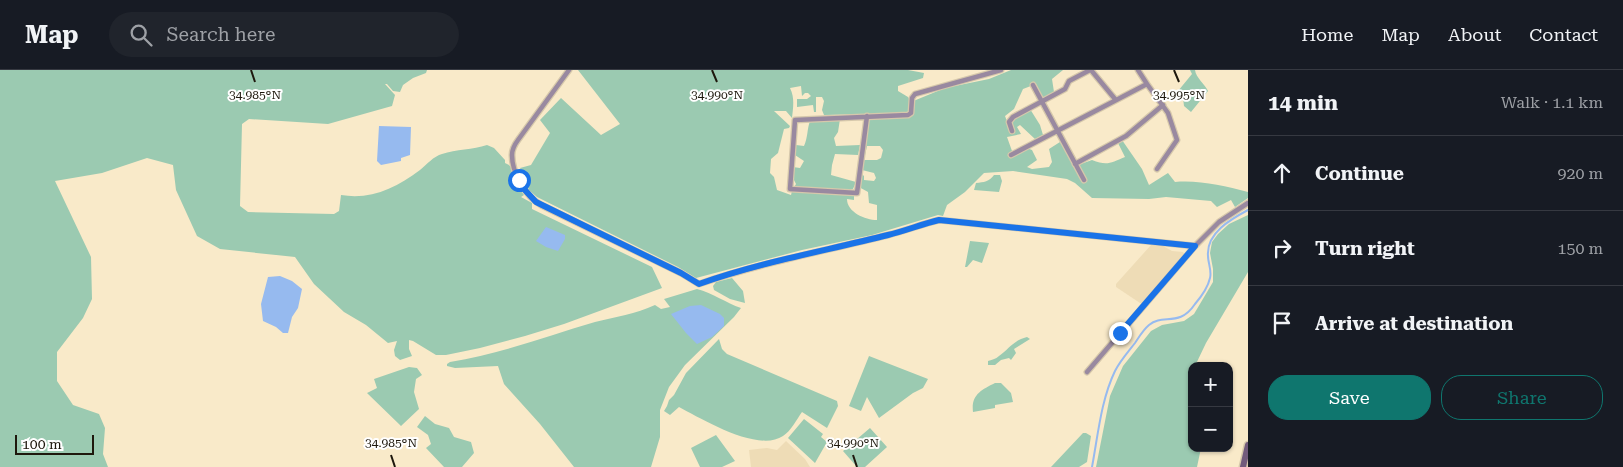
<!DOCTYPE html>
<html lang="en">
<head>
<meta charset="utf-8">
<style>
	:root { --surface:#171b24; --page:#20242c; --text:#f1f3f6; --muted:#9ea1a6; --line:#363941; --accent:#0f766e }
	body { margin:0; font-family:"Roboto Serif",serif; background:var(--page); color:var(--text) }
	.controls { position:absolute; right:15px; bottom:15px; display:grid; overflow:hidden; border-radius:10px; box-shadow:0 1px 4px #0004 }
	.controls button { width:45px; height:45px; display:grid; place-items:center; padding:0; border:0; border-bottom:1px solid var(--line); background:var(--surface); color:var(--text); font:25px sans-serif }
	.scale { position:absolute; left:15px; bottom:12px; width:79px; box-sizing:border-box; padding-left:5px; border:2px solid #1e180d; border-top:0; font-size:14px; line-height:18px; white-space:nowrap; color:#1e180d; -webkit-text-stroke:4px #fff; paint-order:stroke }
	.stop { position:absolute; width:15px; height:15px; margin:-11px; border:4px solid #1a73e8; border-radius:50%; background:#fff }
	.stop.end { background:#1a73e8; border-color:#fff; box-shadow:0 1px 5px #0008 }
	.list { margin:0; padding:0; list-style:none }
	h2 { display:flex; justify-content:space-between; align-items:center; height:65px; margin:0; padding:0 20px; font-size:21px }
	h2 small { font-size:16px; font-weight:400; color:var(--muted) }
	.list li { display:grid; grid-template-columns:32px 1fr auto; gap:15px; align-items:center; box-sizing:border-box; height:75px; padding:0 20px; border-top:1px solid var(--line) }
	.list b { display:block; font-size:19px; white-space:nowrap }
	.list em { font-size:16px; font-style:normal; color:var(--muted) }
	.actions { display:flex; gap:10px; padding:15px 20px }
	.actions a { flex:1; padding:11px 0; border:1px solid var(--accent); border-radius:20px; text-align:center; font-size:18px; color:var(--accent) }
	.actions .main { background:var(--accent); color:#fff }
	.icon { flex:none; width:28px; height:28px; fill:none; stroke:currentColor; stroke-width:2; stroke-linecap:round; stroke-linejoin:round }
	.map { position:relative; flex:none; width:1248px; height:397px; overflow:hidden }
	header { display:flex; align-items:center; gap:30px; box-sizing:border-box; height:70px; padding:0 25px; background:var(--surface); border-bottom:1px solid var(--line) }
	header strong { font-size:24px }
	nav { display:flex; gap:28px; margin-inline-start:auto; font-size:18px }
	.search { width:350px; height:45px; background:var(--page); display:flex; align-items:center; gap:12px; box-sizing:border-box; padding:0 18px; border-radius:28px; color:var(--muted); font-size:19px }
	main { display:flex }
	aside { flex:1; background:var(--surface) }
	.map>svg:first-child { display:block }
</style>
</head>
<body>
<header>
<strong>Map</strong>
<div class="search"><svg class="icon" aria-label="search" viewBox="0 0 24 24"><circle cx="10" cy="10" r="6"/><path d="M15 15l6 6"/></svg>Search here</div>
<nav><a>Home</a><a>Map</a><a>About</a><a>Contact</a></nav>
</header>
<main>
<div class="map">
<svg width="1248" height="397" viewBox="0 0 1248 397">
	<rect width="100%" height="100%" fill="#f9eac9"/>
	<path fill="#eedcb6" d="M1151,175L1163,176L1172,181L1183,182L1185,185L1143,233H1140L1116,217V214Z
		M786,371L805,389L810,397H751L749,380L767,378L777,380Z"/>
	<path fill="#9bcab1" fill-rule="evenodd" d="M0,0H427L426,3L413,8L403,15L400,22L393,21L387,14H385L395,25L392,36L328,54L249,49L242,54L240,136L248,142L334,144L339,141L341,125C371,130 396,118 420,100C426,95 434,86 442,84C456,79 473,80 487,75L494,78L505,90V93L509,95L513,100L518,117L524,125L521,127L532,133V139L652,197L662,218L564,254L525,266L480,278L446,285H436L413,271L409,270V279L412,286L400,290L395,286L394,280L397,271L388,273L366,255L344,242L314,214L295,187L220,179L197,166L176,120L173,95L147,88L102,103L55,111L91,187L92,229L83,248L57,282V311L73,335L99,344L105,358L103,384L108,397H0Z
		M578,0H908L924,3L923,8L898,16V21L908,27L911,32L945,18L989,9L1011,0H1063L1052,9L1054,22L1043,28L1036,14L1023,19L1014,39L1005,46L1011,62L1014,61L1011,51L1030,39L1040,55L1043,65L1035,69L1020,55L1017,57L1021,64L1007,67L1012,81L1010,83V87L1027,78L1032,80L1037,90L1027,97L1032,99L1049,97L1052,92L1049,79L1060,72L1078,102V95L1092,90C1107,96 1111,93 1125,87L1118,73L1122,70L1142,99L1149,115L1168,103L1175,112C1200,110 1224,116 1248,122V128L1235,137L1231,130L1217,137L1211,131L1166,127L1149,129L1092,128L1075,113L1067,109L1013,101L984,103L965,122L947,135L943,146L938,145L872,165L802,180L696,208L678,197L537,127L529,120L520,98L531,95L550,63L540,50L561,28L601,65L620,54ZM801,16L802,26L805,23H808L811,26L807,29H797V37L813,35L814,42H816V27H822L824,31L822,40L824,45L869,44L863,85H865L867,76H880L883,80L881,88L877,90H863L862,100L874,103L876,108L874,111L864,110V106L861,103L859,117L868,122L869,133L877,135V150C865,150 847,142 847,129L854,130V124L846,121L853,119L856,112L831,105L832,95L835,84L858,85L860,75L836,76L834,68L838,62L840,49L810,51C807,59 808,67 804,76L796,75L795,85L804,91L800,98L793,97V108L796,114L792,121L791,125L777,120L774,107L770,103L771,89L778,83L784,59L789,58L790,56L774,41H786L792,48C793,38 795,28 790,18Z
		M1190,0H1195C1196,8 1205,14 1208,21L1191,42L1184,36L1183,28L1178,21L1192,4Z
		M994,105H1000L1002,111L999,122L974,120L976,113C984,112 989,112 994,105Z
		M1248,145V202L1206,273L1195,296H1192V378H1201L1197,397H1096L1110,326L1123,296L1151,261L1162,255L1184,251L1194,244L1213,212V199L1210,183L1212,172L1218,164L1229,154Z
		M970,171L989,173L982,193L973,190L967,197H965Z
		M732,208L743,221L745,233L730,229L714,220L713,216L716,212Z
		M697,219C713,223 726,233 741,238L734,247L685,295L669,317L660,340V367L651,397H574L540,354L504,314L498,296L455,298L447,296V294L450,292C500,284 547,266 595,252C615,247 636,244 655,235L661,239L670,237L664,229Z
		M1027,267L1030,269L1014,279L1016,283L1011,290L1009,288L1001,290L995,295H988V291C991,290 996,289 999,286C1009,279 1014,270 1027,267Z
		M719,269L722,279L727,284L837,331L838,336L827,358L802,342C797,349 791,361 783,366C758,383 702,349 679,337L670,345L664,341L667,336L669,330L674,325L686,303Z
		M869,286L928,309L923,318L913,323L879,348L867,327L861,341L849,336Z
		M409,297L417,298L422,305L416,309L414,322L419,339L401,356L367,323L377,318L374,309Z
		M995,313H1001L1011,323L1013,332L995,335V338L973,342C971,325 981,320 995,313Z
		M425,346L435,354L449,358L454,367L471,372L474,383L462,397H444L426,378L431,374L428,365L417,357Z
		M804,349L823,364L821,367L827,372L815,393L788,368Z
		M870,358L887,377L865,397H857L843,381Z
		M1083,363H1086L1091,366L1087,392L1079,397H1051Z
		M716,365L735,391L722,397H700L691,378Z"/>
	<path fill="#96baef" d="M379,56L411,57L410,85L401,88V91L381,95L377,91Z
		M546,157L565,165V169L558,181L546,177L536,171Z
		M280,206L292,211L302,219L298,238L292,247L288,263H283L276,257L263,251L261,234L268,207Z
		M701,235L720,244L724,248V256L712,267L697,274L686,263L671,244L690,236Z"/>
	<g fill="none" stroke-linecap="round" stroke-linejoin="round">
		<path stroke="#96baef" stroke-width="2" d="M1092,397C1098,365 1101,330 1115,301C1120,291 1128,282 1135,273C1139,267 1143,260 1149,255C1163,243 1179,258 1195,234C1201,227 1208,217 1210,208C1212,201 1208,193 1208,186C1206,163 1231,149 1248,140"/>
		<defs>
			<path id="minor" d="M569,0L518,70C515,74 512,79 512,85C512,103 525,126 541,135L681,203L699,214C760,193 825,181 888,165C905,161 922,154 939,150L1195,176
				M1091,0L1115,29
				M1147,14L1168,43L1177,70L1157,99
				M1033,15L1084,110
				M867,46L857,123L790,119L795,50L908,45L911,43L912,28L915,24L1001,0
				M1012,61L1009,52L1013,47L1065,19L1069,11L1090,0
				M1011,85L1147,14L1138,0
				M1075,94L1126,66L1163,35
				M1087,302L1195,176L1219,152L1248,133"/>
			<path id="secondary" d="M1243,397L1248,375"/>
		</defs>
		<use href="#minor" stroke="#d6c8ab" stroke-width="7"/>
		<use href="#secondary" stroke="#d6c8ab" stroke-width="9"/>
		<use href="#minor" stroke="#9989a0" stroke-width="4.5"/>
		<use href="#secondary" stroke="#725b7c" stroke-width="6"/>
	</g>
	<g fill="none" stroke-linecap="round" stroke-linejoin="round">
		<path stroke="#1a73e8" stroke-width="6" d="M519,110L524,119L536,132L681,203L699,214C760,192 825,181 888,165C905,161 922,154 939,150L1195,176L1120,263"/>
	</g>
	<path fill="none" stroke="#1e180d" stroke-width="2" d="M251,0L255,12M712,0L717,12M1174,0L1179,12M391,385L395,397M853,385L857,397"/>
	<g font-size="12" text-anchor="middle" fill="#1e180d" stroke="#fff" stroke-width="4" stroke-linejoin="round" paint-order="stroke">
		<text x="255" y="29">34.985°N</text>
		<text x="717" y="29">34.990°N</text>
		<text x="1179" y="29">34.995°N</text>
		<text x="391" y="377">34.985°N</text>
		<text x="853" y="377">34.990°N</text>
	</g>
</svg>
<div class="controls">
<button>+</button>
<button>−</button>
</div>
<div class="scale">100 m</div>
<div class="stop" style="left:519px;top:110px"></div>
<div class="stop end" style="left:1120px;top:263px"></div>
</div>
<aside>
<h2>14 min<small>Walk · 1.1 km</small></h2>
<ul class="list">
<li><svg class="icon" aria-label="ahead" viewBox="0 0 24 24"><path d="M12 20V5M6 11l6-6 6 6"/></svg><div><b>Continue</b></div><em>920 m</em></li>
<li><svg class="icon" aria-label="right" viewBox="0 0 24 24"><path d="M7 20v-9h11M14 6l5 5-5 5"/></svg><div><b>Turn right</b></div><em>150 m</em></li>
<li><svg class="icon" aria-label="arrive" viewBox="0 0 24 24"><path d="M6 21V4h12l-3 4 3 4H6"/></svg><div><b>Arrive at destination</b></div></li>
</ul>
<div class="actions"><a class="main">Save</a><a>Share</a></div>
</aside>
</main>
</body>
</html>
